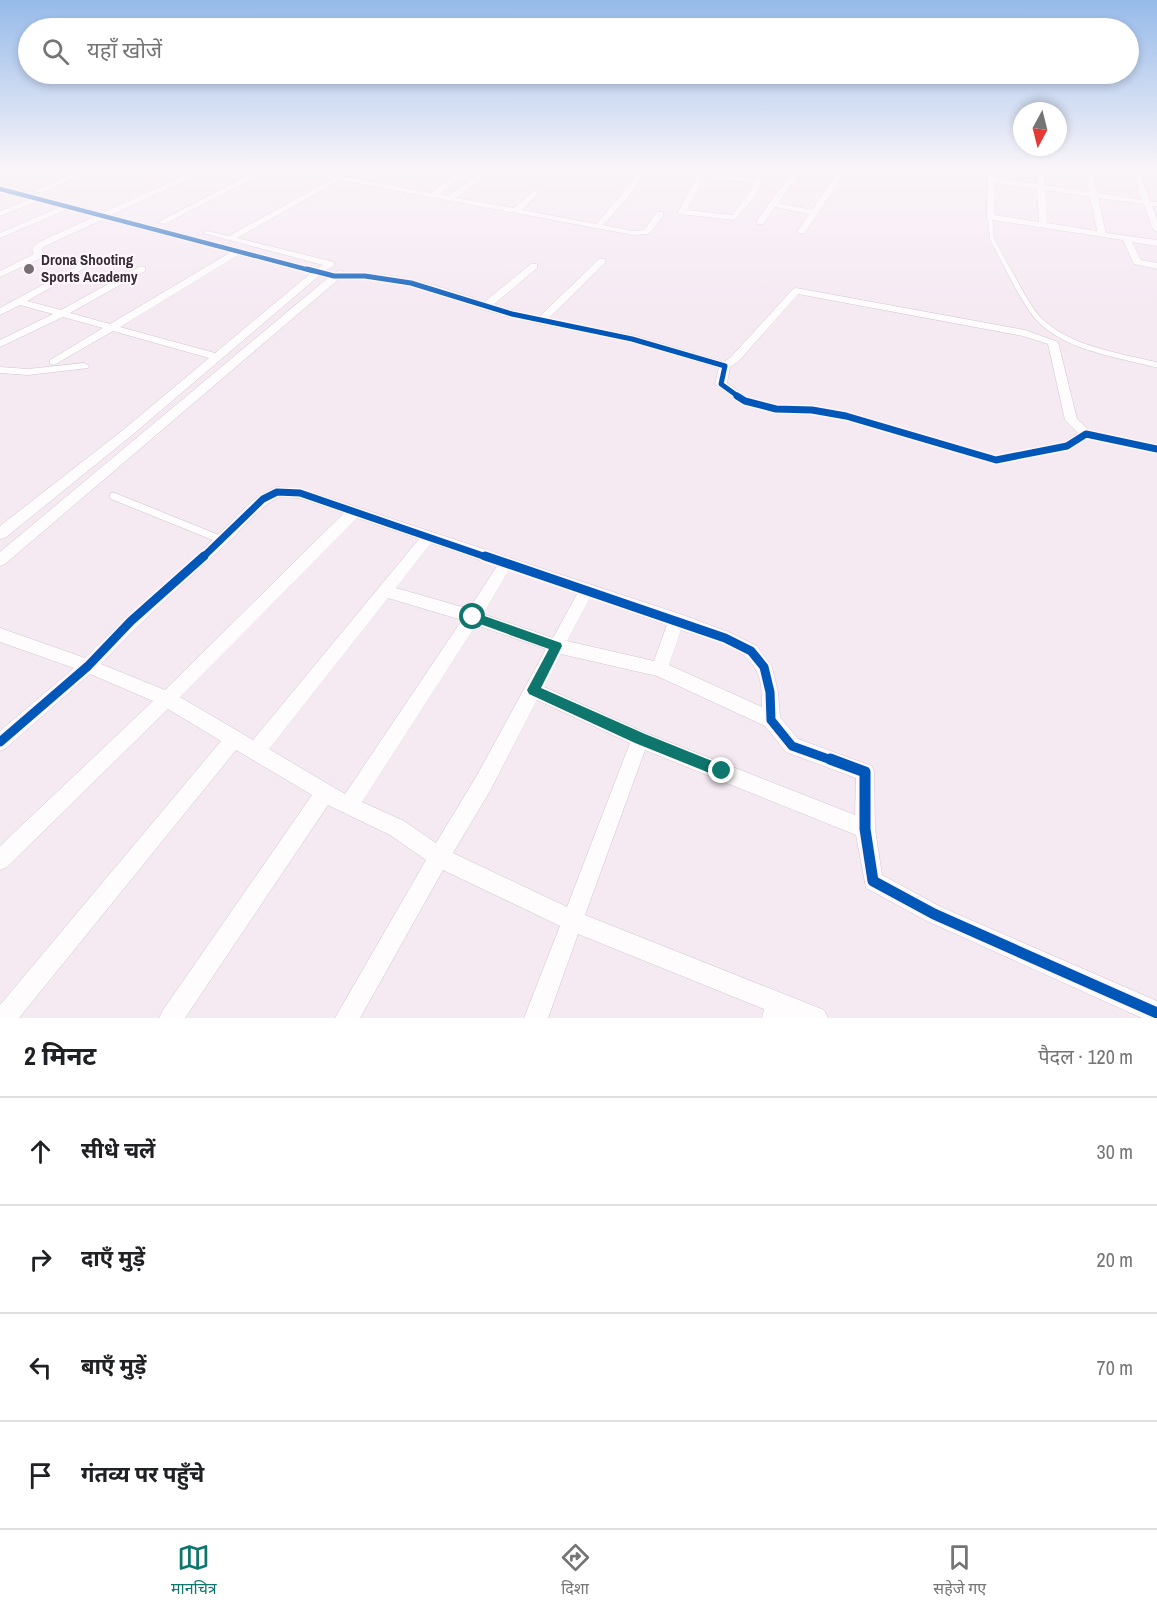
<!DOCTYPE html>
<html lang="hi">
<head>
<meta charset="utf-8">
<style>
	:root { --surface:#fff; --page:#f2f2f2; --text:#202124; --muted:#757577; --line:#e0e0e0; --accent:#0f766e }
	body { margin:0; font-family:"Archivo Narrow","Noto Sans Devanagari",sans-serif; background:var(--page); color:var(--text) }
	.compass { position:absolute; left:1013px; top:102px; width:54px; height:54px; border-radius:50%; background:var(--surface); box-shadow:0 3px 9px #0003; rotate:187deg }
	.stop { position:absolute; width:18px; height:18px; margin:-14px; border:4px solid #0f766e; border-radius:50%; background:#fff }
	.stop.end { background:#0f766e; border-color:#fff; box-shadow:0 2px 6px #0008 }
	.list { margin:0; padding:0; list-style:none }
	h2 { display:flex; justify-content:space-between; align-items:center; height:78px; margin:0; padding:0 24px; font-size:26px }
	h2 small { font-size:20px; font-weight:400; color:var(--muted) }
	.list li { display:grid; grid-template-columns:39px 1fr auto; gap:18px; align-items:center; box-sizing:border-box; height:108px; padding:0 24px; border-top:2px solid var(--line) }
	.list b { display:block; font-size:22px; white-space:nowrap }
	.list em { font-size:20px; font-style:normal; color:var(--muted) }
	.icon { flex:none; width:33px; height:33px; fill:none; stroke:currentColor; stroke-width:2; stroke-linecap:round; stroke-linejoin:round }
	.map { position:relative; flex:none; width:1157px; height:1018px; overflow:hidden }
	.search { position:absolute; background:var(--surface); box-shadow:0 3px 9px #0003; left:18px; right:18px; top:18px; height:66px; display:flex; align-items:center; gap:15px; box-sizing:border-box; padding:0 21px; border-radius:33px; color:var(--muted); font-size:22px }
	.sheet { height:510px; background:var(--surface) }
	nav { display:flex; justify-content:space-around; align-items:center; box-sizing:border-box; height:84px; border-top:2px solid var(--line); background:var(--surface); font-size:16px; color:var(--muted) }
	nav a { display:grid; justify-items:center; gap:3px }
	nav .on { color:var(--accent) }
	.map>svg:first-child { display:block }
</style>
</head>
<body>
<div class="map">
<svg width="1157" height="1018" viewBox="0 0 1157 1018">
	<rect width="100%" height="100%" fill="#f5e9f2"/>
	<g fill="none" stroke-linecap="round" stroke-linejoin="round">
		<defs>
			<path id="lane-far2" d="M990,217L992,239L1009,271"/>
			<path id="lane-far1" d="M1008,269C1017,285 1025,303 1037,317C1066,349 1118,355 1157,365"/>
			<path id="lane" d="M113,496L222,540"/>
			<path id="street" d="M9,170H20L0,178V174Z
				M84,170H94L41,193L34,191Z
				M197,170H207L111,215L316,269L323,265L203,233L207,231L229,236L332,179L292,170H307L431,193L463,170H472L439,194L448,196L485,170H494L456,198L514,208L536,189L540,191L522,210L596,224L621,195L639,170H647L627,199L603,225L633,231L644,230L657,212H663V216L649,234L633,235L340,180L237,238L334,262V266L325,271L334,273L340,270L344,273C392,271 440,286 484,302L531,264H537V268L493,305L539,317L599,259H605V263L548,319L632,335L724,362L731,357L793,289L796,288L1025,330L1058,342L1077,419L1090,431L1157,445V453L1088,438L1071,449L996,464L845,419L812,414L776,413L741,403L715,384L719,368L630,341L540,324L481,309L479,307C434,290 387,277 339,279L5,564L0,566V552L329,277L320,275L131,436L5,538L0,539V526L123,430L209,358L113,331L54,365L50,364V360L103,328L63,317L0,347V340L53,314L20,305L0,315V308L83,263L90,265L27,301L61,310L139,267H145V271L70,313L110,324L231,252L104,219L45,246L41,249L44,252L41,258L0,277V271L34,254L32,249L39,242L96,216L68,209L0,238V233L60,207L39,201L0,216V211L31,199L0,191V187L102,213ZM240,254L311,273L215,353L120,327ZM798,294L1023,336L1048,344L1065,420L1078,433L1063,443L996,456L846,412L812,406L776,405L749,399L727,383L730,367L739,361Z
				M259,170H269L165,224L158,222Z
				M662,170L699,172L708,170L706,173L756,179L759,170H767L755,197L734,220L679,214L678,212L697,176ZM704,177L754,183L747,196L732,215L687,210Z
				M794,170H802L778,203L812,210L839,170H847L804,234L797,232L809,214L775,207L763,224H757V220Z
				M988,170H996L995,178L1037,184L1036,170H1044L1045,185L1089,192L1084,170H1092L1097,193L1142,200L1131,170H1139L1150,201L1157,202V206H1152L1157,219V232L1153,230L1144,204L1098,198L1106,233L1157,240V246L1132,242L1141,260L1157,263V269L1134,264L1123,240L987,219ZM995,183L1037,189L1039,222L994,215ZM1045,190L1090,197L1097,231L1047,223Z
				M84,363L89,366L88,368L28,375L0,373V367L28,369Z
				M277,487L305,490L683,615L731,633L757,646L772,667L778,692L780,717L798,739L872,766L874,772L875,829L882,875L941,907L1157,1001V1018H1142L927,921L866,888L856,835L645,750L585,915L824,1010L828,1018H762L764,1009L578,934L548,1018H524L560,926L443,870L360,1018H335L426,860L390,835L328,805L185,1018H159L163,1010L312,795L236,750L19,1018H0V1005L221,741L168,709L7,867L0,870V846L153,701L90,674L6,748L0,751V731L74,668L0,642V628L85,658C127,615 173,577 217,536C236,519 252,495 277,487ZM279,497L299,498L344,513L165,690L101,664C140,622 182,585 224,546C242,530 257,508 279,497ZM357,518L419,539L253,740L180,697ZM431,543L497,566L469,609L396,588ZM509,570L577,594L553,638L483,614ZM388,598L462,620L345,794L269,749ZM590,598L667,625L654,661L567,641ZM476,625L546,649L476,777L436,843L404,821L362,802ZM681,630C705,638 744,645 756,670C762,680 762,696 762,707L669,665ZM561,654L657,676L765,726L786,752L856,778L855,815L646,733L544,687ZM537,700L630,743L567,907L453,853L490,791Z"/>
		</defs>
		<use href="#lane-far2" stroke="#d1c7cf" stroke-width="4.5"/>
		<use href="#lane-far1" stroke="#d1c7cf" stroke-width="6"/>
		<use href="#lane" stroke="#d1c7cf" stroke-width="8"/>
		<use href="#street" stroke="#d1c7cf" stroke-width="1"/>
		<use href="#lane-far2" stroke="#fefcfd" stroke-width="4"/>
		<use href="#lane-far1" stroke="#fefcfd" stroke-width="5"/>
		<use href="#lane" stroke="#fefcfd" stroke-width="7"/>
		<use href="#street" fill="#fefcfd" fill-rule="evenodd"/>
		<defs>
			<path id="cycleway-far4" d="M0,189L313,271"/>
			<path id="cycleway-far3" d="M307,269L334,276H365L411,283L512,314L632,339L725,366L721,384L739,397"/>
			<path id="cycleway-far2" d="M737,396L745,401L776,409L812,410L846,416L996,460L1067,446L1086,434L1157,449
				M202,558L263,499L277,492L300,493L489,558"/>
			<path id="cycleway-far1" d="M485,556L725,638L751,651L764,667L770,692L771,720L792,746L834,761
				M0,742L88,666L131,621L204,556"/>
			<path id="cycleway" d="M830,759L865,772V829L873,881L934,914L1157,1013"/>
		</defs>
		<use href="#cycleway-far4" stroke="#fff5fd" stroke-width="7"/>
		<use href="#cycleway-far3" stroke="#fff5fd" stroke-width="8"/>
		<use href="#cycleway-far2" stroke="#fff5fd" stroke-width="10"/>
		<use href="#cycleway-far1" stroke="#fff5fd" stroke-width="13"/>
		<use href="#cycleway" stroke="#fff5fd" stroke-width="15"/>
		<use href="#cycleway-far4" stroke="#0057b8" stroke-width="4.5"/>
		<use href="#cycleway-far3" stroke="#0057b8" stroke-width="5"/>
		<use href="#cycleway-far2" stroke="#0057b8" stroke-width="7"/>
		<use href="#cycleway-far1" stroke="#0057b8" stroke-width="9"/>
		<use href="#cycleway" stroke="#0057b8" stroke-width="11"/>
	</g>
	<linearGradient id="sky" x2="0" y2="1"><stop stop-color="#96bae9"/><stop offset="0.54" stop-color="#faf5f9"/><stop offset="1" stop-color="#faf5f9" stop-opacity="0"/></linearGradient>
	<rect width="1157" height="313" fill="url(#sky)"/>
	<path fill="#0f766e" d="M473,612L561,643L562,646L541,688L645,734L727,767L729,771L727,776L722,778L635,743L529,694L527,690L549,649L469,620V614Z"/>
	<circle fill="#786e76" stroke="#fff5fd" stroke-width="2" cx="29" cy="269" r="6"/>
	<g text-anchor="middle" stroke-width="4.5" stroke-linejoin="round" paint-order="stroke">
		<g font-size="15" font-weight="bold" fill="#342c33" stroke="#fff5fd" text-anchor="start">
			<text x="41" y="265">Drona Shooting<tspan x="41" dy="17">Sports Academy</tspan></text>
		</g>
	</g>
</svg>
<svg class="compass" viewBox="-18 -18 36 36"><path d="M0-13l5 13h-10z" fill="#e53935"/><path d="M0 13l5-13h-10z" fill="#757577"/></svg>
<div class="stop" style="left:473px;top:617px"></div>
<div class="stop end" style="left:722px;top:771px"></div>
<div class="search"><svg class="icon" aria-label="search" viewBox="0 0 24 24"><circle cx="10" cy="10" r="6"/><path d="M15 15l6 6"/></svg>यहाँ खोजें</div>
</div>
<section class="sheet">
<h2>2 मिनट<small>पैदल · 120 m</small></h2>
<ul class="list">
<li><svg class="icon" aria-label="ahead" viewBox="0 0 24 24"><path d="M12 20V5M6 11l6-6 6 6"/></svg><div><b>सीधे चलें</b></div><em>30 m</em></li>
<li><svg class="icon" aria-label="right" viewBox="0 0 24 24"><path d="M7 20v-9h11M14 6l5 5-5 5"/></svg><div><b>दाएँ मुड़ें</b></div><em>20 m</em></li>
<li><svg class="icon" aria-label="left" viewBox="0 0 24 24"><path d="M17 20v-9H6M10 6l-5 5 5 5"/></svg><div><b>बाएँ मुड़ें</b></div><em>70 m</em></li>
<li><svg class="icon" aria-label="arrive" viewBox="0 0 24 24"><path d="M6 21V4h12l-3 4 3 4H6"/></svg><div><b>गंतव्य पर पहुँचे</b></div></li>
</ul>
</section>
<nav>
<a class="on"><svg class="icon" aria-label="map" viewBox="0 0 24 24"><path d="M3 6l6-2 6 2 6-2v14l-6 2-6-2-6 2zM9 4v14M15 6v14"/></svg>मानचित्र</a>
<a><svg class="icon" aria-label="directions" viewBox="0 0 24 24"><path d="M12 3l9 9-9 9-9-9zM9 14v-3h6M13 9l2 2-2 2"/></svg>दिशा</a>
<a><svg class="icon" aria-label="saved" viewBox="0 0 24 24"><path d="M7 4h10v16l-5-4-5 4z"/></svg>सहेजे गए</a>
</nav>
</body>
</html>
